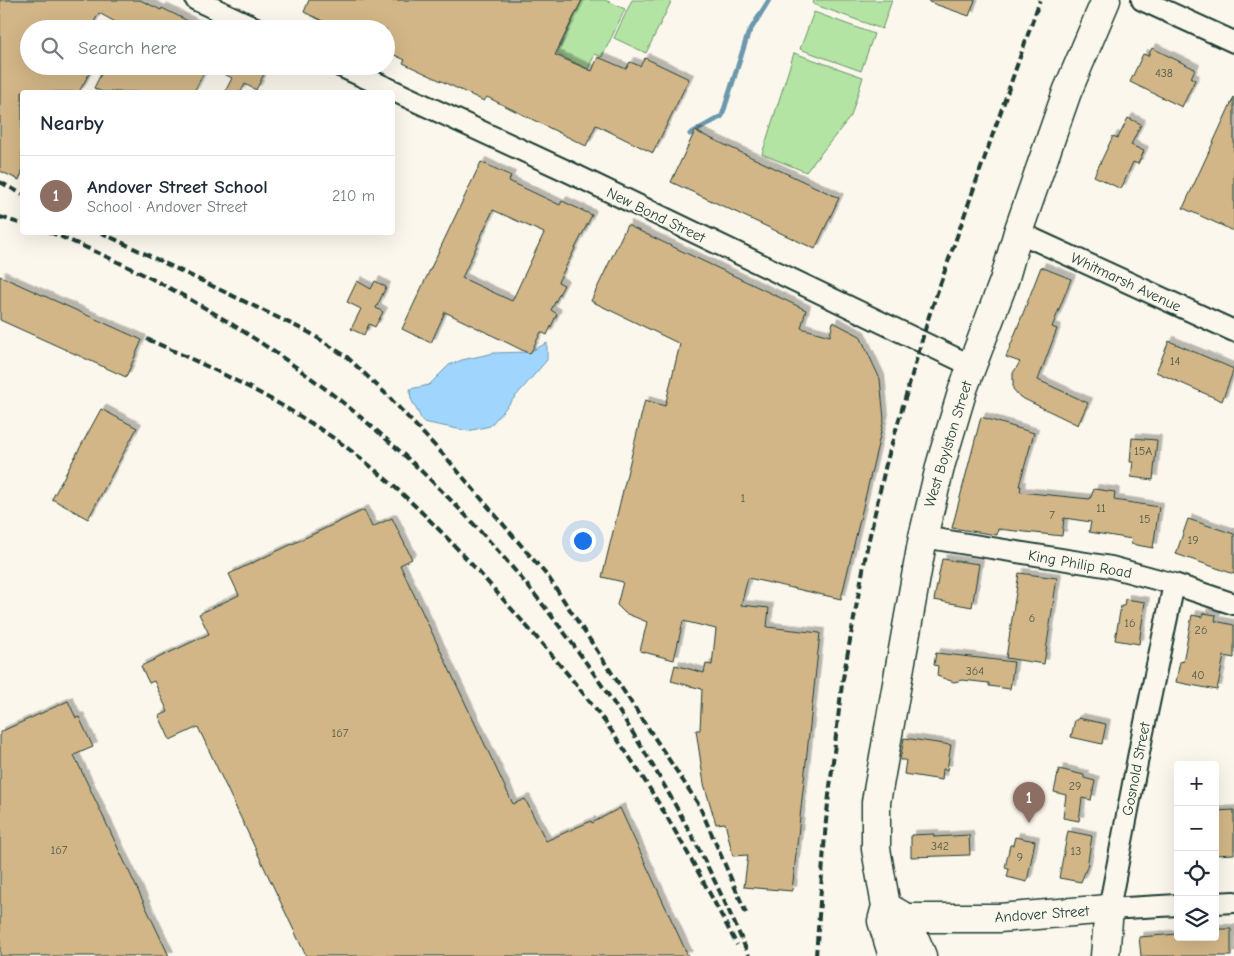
<!DOCTYPE html>
<html lang="en">
<head>
<meta charset="utf-8">
<style>
	:root { --surface:#fff; --page:#f6f6f7; --text:#1f2937; --muted:#747a83; --line:#e0e1e3; --accent:#1f6fb2 }
	body { margin:0; font-family:"Comic Neue",sans-serif; background:var(--page); color:var(--text) }
	.controls { position:absolute; right:15px; bottom:15px; display:grid; overflow:hidden; border-radius:5px; box-shadow:0 5px 20px #0002 }
	.controls button { width:45px; height:45px; display:grid; place-items:center; padding:0; border:0; border-bottom:1px solid var(--line); background:var(--surface); color:var(--text); font:25px sans-serif }
	.you { position:absolute; left:582px; top:540px; width:18px; height:18px; margin:-12px; border:4px solid #fff; border-radius:50%; background:#1a73e8; box-shadow:0 0 0 8px #1a73e833 }
	.badge { display:grid; place-items:center; width:32px; height:32px; border-radius:50%; background:var(--accent); color:#fff; font-size:16px; font-weight:700 }
	.pin { position:absolute; translate:-50% -41px; filter:drop-shadow(0 1px 2px #0008) }
	.pin::after { content:''; position:absolute; top:26px; width:18px; height:15px; background:inherit; clip-path:polygon(0 0,100% 0,50% 100%) }
	.list { margin:0; padding:0; list-style:none }
	h2 { display:flex; justify-content:space-between; align-items:center; height:65px; margin:0; padding:0 20px; font-size:21px }
	h2 small { font-size:16px; font-weight:400; color:var(--muted) }
	.list li { display:grid; grid-template-columns:32px 1fr auto; gap:15px; align-items:center; box-sizing:border-box; height:80px; padding:0 20px; border-top:1px solid var(--line) }
	.list b { display:block; font-size:19px; white-space:nowrap }
	.list p { margin:0; font-size:16px; white-space:nowrap; color:var(--muted) }
	.list em { font-size:16px; font-style:normal; color:var(--muted) }
	.icon { flex:none; width:28px; height:28px; fill:none; stroke:currentColor; stroke-width:2; stroke-linecap:round; stroke-linejoin:round }
	.map { position:relative; flex:none; width:1234px; height:956px; overflow:hidden }
	.search { position:absolute; background:var(--surface); box-shadow:0 5px 20px #0002; left:20px; top:20px; width:375px; height:55px; display:flex; align-items:center; gap:12px; box-sizing:border-box; padding:0 18px; border-radius:28px; color:var(--muted); font-size:19px }
	.panel { position:absolute; background:var(--surface); box-shadow:0 5px 20px #0002; left:20px; top:90px; width:375px; height:145px; border-radius:5px }
	.map>svg:first-child { display:block }
</style>
</head>
<body>
<div class="map">
<svg width="1234" height="956" viewBox="0 0 1234 956">
	<defs>
		<filter id="shadow"><feDropShadow dx="4.5" dy="-4.5" stdDeviation="0" flood-color="#0004"/></filter>
	</defs>
	<rect width="100%" height="100%" fill="#fbf7ec"/>
	<filter id="ink" filterUnits="userSpaceOnUse"><feTurbulence type="fractalNoise" baseFrequency=".02" numOctaves="2"/><feDisplacementMap in="SourceGraphic" scale="10" xChannelSelector="R" yChannelSelector="G"/><feConvolveMatrix kernelMatrix="1 2 1 2 8 2 1 2 1" color-interpolation-filters="sRGB"/></filter>
	<g filter="url(#ink)">
		<path fill="#b4e4a3" stroke="#6a906c" d="M582,0H605L625,9L602,57L595,54L588,69L557,54Z
			M632,0H672L646,53L614,38Z
			M814,0H892L882,29L813,4Z
			M814,12L874,34L861,71L800,49Z
			M794,53L863,77L851,116L806,172L762,154Z"/>
		<path fill="#a0d5fe" stroke="#6c98ad" d="M547,343V360L490,426L468,431L423,422L411,399L410,389L429,385L449,365L462,360L494,353L529,352Z"/>
		<g fill="none" stroke-linecap="round" stroke-linejoin="round">
			<path stroke="#6c98ad" stroke-width="5" d="M690,134L722,116L748,34L769,0"/>
		</g>
		<path fill="#d2b687" stroke="#1f3d34" fill-rule="evenodd" filter="url(#shadow)" d="M0,0H140L161,10L162,8L204,29H128L99,13L90,29H29V66H80L90,72L79,92H22V173L19,180L0,171Z
			M309,0H582L555,55L592,71L598,57L626,69L630,62L640,66L645,58L689,79L653,153L596,125L586,146L487,97L484,101L403,63L405,60L386,51V29H339L304,12Z
			M929,0H975L969,16L929,2Z
			M1152,48L1195,69L1191,78L1195,80L1182,107L1130,82L1143,54L1148,56Z
			M105,66H207L194,92H102L94,88Z
			M208,66H268L256,90L245,84L241,92H225L232,78Z
			M1234,97V231L1183,208Z
			M1128,118L1141,124L1131,145L1144,151L1138,164L1133,162L1121,189L1094,176L1113,136L1118,138Z
			M695,131L839,198L815,249L671,182Z
			M481,162L511,176L509,181L560,205L562,201L592,215L558,282L564,285L551,310L557,314L547,335L541,332L530,354L445,312L431,343L402,329ZM493,210L544,233L512,301L462,278Z
			M627,225L806,310L801,328L830,336L833,322L860,336L880,379L884,419L841,599L748,578L741,605L769,608L767,627L820,633L792,891L744,887L748,855L733,856L725,823L716,824L704,784L696,730H700L702,689L671,681L675,665L704,673L706,664L712,665L716,629L683,621L674,660L640,651L647,622L625,613L617,605L623,582L602,577L645,400L665,406L680,344L591,301Z
			M1041,267L1071,279L1052,327L1057,329L1038,380L1088,403L1078,425L1020,397L1013,389V373L1020,362L1006,357Z
			M0,276L142,340L126,377L0,320Z
			M357,281L371,289L375,281L386,287L376,308L383,312L375,327L369,324L364,335L351,329L361,309L347,302Z
			M1169,341L1234,369L1222,401L1156,372Z
			M101,409L137,428L88,519L52,499Z
			M981,417L1034,433L1019,486H1021L1020,492L1090,499L1094,489L1115,492L1114,500L1159,507L1153,548L1131,544L1132,539L1089,532L1091,522L1064,518L1062,536L998,529L997,535L952,528Z
			M1132,438L1157,440L1153,480L1131,477L1133,462H1130Z
			M364,510L372,527L392,518L412,559L400,565L513,804L525,799L546,841L591,821L592,823L620,808L688,956H306L198,727L170,740L159,716L168,712L154,681L149,683L141,666L209,634L199,614L239,595L229,574Z
			M1188,519L1234,534V574L1176,554Z
			M942,559L979,564L972,607L934,600Z
			M1019,573L1057,578L1044,664L1006,658Z
			M1125,599L1145,602L1139,644L1115,640L1121,606H1124Z
			M1203,613L1216,615L1215,621L1234,625V658L1224,656L1217,690L1176,682L1180,661L1183,662L1192,615L1202,617Z
			M936,653L1014,662L1010,689L989,686V683L962,680L954,682L937,676L938,666L934,665Z
			M68,701L76,718L79,717L93,747L74,755L169,956H0V732Z
			M1078,718L1106,724L1102,744L1071,737L1075,720H1078Z
			M904,738L951,745L947,770L943,769L942,780L904,774L906,760H900Z
			M1059,769L1084,775V778L1095,781L1091,800L1082,798L1079,821L1063,818L1066,795L1054,792Z
			M1234,810V854L1215,855V811Z
			M1068,831L1092,836L1087,867L1081,882L1059,878Z
			M934,834V837L969,835L970,855L911,857V835Z
			M1015,837L1035,841L1027,882L1007,877L1009,869L1005,868L1010,845H1013Z
			M1215,929H1231V956H1141L1139,937L1178,934V937H1215Z"/>
		<g fill="none" stroke-linecap="round" stroke-linejoin="round">
			<defs>
				<path id="street" d="M196,0L258,29
					M1142,0L1234,42
					M340,66L569,172L972,366
					M1018,232L1234,331
					M923,537L1111,567L1174,584L1234,604
					M1174,584L1142,737L1109,909L1178,905
					M1215,903L1234,902"/>
				<path id="secondary" d="M892,910L906,918L922,956
					M906,918H999L1109,909L1105,956
					M893,956L882,921L886,906L876,849V802L923,537L941,463L963,389L1004,281L1018,232L1067,92L1106,0"/>
			</defs>
			<use href="#street" stroke="#1f3d34" stroke-width="24"/>
			<use href="#secondary" stroke="#1f3d34" stroke-width="31"/>
			<use href="#street" stroke="#fbf7ec" stroke-width="20"/>
			<use href="#secondary" stroke="#fbf7ec" stroke-width="28"/>
			<path stroke="#1f3d34" stroke-width="4" stroke-dasharray="8 4" stroke-linecap="butt" d="M0,182L22,194
				M0,217L22,224
				M49,232C383,365 609,631 749,956
				M100,232L310,333L347,357L386,394L450,462L549,578L699,805L746,913
				M147,339C215,369 282,401 342,444C398,485 447,536 493,588C538,639 584,690 622,746C665,809 702,878 737,945
				M816,956L826,821L842,684L867,548L886,464L929,316L1040,0"/>
		</g>
	</g>
	<g text-anchor="middle" stroke-width="4" stroke-linejoin="round" paint-order="stroke">
		<g font-size="12" fill="#4c5b49">
			<text x="1164" y="77">438</text>
			<text x="1175" y="365">14</text>
			<text x="1143" y="455">15A</text>
			<text x="743" y="502">1</text>
			<text x="1101" y="512">11</text>
			<text x="1052" y="519">7</text>
			<text x="1145" y="523">15</text>
			<text x="1193" y="544">19</text>
			<text x="1032" y="622">6</text>
			<text x="1130" y="627">16</text>
			<text x="1201" y="634">26</text>
			<text x="975" y="675">364</text>
			<text x="1198" y="679">40</text>
			<text x="340" y="737">167</text>
			<text x="1075" y="790">29</text>
			<text x="940" y="850">342</text>
			<text x="59" y="854">167</text>
			<text x="1076" y="855">13</text>
			<text x="1020" y="861">9</text>
		</g>
		<g font-size="15" fill="#1f3d34" stroke="#fbf7ec">
			<text transform="translate(656 215) rotate(26)" y="5">New Bond Street</text>
			<text transform="translate(1126 282) rotate(25)" y="5">Whitmarsh Avenue</text>
			<text transform="translate(948 444) rotate(-73)" y="5">West Boylston Street</text>
			<text transform="translate(1080 564) rotate(10)" y="5">King Philip Road</text>
			<text transform="translate(1136 769) rotate(-79)" y="5">Gosnold Street</text>
			<text transform="translate(1042 914) rotate(-4)" y="5">Andover Street</text>
		</g>
	</g>
</svg>
<div class="controls">
<button>+</button>
<button>−</button>
<button><svg class="icon" aria-label="locate" viewBox="0 0 24 24"><circle cx="12" cy="12" r="6"/><path d="M12 2v4M12 18v4M2 12h4M18 12h4"/></svg></button>
<button><svg class="icon" aria-label="layers" viewBox="0 0 24 24"><path d="M12 4l9 5-9 5-9-5zM3 14l9 5 9-5"/></svg></button>
</div>
<div class="you"></div>
<div class="pin badge" style="left:1029px;top:823px;background:#8d6e63">1</div>
<div class="search"><svg class="icon" aria-label="search" viewBox="0 0 24 24"><circle cx="10" cy="10" r="6"/><path d="M15 15l6 6"/></svg>Search here</div>
<section class="panel">
<h2>Nearby<small></small></h2>
<ul class="list">
<li><span class="badge" style="background:#8d6e63">1</span><div><b>Andover Street School</b><p>School · Andover Street</p></div><em>210 m</em></li>
</ul>
</section>
</div>
</body>
</html>
